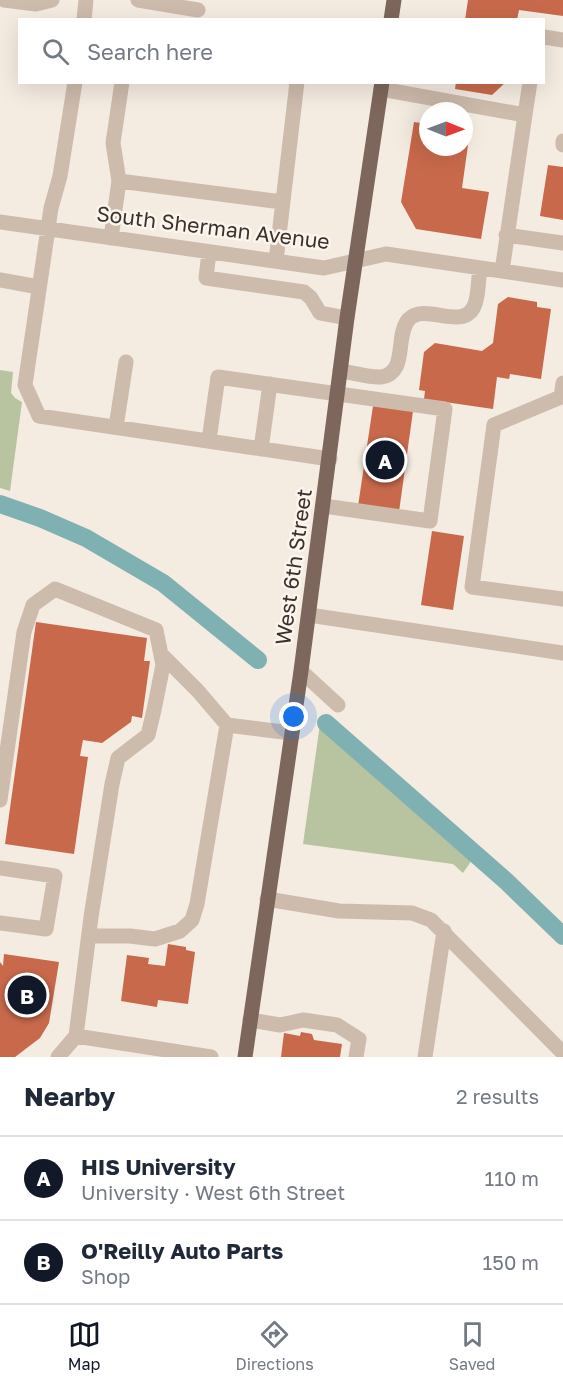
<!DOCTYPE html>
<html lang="en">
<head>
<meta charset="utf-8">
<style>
	:root { --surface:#fff; --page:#f2f2f3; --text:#1f2937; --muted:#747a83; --line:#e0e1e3; --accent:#111827 }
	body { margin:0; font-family:"Golos Text",sans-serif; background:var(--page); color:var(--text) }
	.compass { position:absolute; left:419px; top:102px; width:54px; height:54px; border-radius:50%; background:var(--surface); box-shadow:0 6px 24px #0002; rotate:91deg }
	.you { position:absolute; left:294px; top:717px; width:21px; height:21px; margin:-15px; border:4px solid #fff; border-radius:50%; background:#1a73e8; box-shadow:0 0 0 9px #1a73e833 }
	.badge { display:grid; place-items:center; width:39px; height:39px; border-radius:50%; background:var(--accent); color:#fff; font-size:20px; font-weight:700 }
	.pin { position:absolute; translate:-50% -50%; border:3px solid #fff; box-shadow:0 2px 6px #0006 }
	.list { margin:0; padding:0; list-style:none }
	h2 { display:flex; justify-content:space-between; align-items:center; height:78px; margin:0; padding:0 24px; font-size:26px }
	h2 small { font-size:20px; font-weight:400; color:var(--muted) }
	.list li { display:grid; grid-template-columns:39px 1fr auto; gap:18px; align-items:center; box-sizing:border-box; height:84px; padding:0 24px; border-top:2px solid var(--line) }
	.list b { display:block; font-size:22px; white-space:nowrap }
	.list p { margin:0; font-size:20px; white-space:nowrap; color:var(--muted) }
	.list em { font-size:20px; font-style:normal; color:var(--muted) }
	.icon { flex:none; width:33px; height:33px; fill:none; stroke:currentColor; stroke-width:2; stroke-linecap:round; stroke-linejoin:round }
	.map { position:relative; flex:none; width:563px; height:1057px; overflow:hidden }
	.search { position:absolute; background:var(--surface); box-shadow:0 6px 24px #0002; left:18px; right:18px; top:18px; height:66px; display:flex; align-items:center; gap:15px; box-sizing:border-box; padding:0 21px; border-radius:0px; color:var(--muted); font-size:22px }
	.sheet { height:246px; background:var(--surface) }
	nav { display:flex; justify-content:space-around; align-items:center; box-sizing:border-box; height:84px; border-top:2px solid var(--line); background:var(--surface); font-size:16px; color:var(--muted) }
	nav a { display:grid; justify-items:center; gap:3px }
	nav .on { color:var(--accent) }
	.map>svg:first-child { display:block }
</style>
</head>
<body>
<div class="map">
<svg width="563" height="1057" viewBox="0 0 563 1057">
	<rect width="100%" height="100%" fill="#f4ebe1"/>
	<path fill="#b8c4a0" d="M0,370L13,372L11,393L15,398L22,402L10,491L0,488Z
		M320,724L472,860L463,873L453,864L303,844Z"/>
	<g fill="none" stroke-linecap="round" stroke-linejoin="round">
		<path stroke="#7fb0b2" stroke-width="18" d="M0,504L40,518L86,538L163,583L258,660
			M326,723L506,881L563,936"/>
	</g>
	<path fill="#c8694b" d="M468,0H563V16L519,10L517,20H465Z
		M456,82H506L492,95L455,89Z
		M414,122L428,124V147H464V130L470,131L462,188L489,192L481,239L416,229L401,202Z
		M548,165L563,167V220L540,216Z
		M508,297L537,302V307L551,309L541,379L510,374L509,379L497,377L493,409L424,399L425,391L419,390L424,352L435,343L482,351L493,343L498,304Z
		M373,406L413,411L399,512L358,506Z
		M432,531L464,536L453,610L421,605Z
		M36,622L147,638L144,661H150L142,718L132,716L131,722L102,743L83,740L80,756L88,757L74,854L5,844Z
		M168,944L186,947V950L195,952L188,1004L158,1000L157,1007L121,1001L127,955L149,958L148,964L165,966Z
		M4,954L59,962L49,1023L40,1038L15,1057H0V962L3,966Z
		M301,1032L312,1034L314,1040L342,1044L340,1057H281L284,1033L300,1036Z"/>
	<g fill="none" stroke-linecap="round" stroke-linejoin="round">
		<path stroke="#cdbbac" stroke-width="15" d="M4,0L36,4L52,0
			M138,0L198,10
			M84,20L86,0
			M544,37L563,40
			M75,82L60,176L51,208L25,385L39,416L330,459
			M381,89L525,115L530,82
			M563,141V145
			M119,181L282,202
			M0,222L324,268L386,254L563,280
			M506,235L563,243
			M111,238L119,181L113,143L122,82
			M209,252L206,278L304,292L311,298L320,313L347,318
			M276,261L297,82
			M502,271L525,115
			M0,280L39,287
			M340,371C351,372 370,378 381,377C409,373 394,335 409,319C426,302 465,333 475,304C479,293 478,279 480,268
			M563,383L561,397L494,425L472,587L563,599
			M116,427L126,362
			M209,440L218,377L445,409L430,521L324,506
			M261,449L270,384
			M309,615L563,653
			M162,655L198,691L227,725L291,733
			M301,671L338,705
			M0,800L24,632L33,605L55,589L156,630L163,665L154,710L148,735L118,758L112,784L91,917L76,1036
			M0,868L55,876L46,929L0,923
			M267,899L339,911L412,913L431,920L563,1053
			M89,936H130L155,939L180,931L192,920L197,904L227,725
			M250,1020L280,1025L303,1020L337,1025L359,1039L356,1057
			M58,1057L76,1036L211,1057
			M425,1057L444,931"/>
		<path stroke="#7d675c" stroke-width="15" d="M391,20L394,0
			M245,1057L301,671L347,318L382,82"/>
	</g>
	<g text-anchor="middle" stroke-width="5" stroke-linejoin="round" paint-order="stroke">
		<g font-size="21" fill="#3b302b" stroke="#fbf5ee">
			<text transform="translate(213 228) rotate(7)" y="7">South Sherman Avenue</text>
			<text transform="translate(294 567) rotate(-82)" y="7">West 6th Street</text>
		</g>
	</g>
</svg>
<svg class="compass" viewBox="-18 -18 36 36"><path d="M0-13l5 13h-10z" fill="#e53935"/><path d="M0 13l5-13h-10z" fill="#747a83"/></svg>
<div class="you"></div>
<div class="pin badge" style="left:385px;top:460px">A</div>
<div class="pin badge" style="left:27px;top:995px">B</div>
<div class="search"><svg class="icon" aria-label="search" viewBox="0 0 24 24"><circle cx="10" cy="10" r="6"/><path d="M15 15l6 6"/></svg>Search here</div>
</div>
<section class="sheet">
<h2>Nearby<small>2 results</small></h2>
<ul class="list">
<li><span class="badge">A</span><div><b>HIS University</b><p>University · West 6th Street</p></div><em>110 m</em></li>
<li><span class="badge">B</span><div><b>O'Reilly Auto Parts</b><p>Shop</p></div><em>150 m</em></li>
</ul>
</section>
<nav>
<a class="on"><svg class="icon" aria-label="map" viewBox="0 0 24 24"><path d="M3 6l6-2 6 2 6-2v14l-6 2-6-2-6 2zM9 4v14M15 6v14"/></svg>Map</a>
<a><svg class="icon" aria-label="directions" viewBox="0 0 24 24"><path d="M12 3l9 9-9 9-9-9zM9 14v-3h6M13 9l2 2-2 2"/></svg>Directions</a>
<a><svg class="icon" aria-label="saved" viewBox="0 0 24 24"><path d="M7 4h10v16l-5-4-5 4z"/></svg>Saved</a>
</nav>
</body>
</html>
